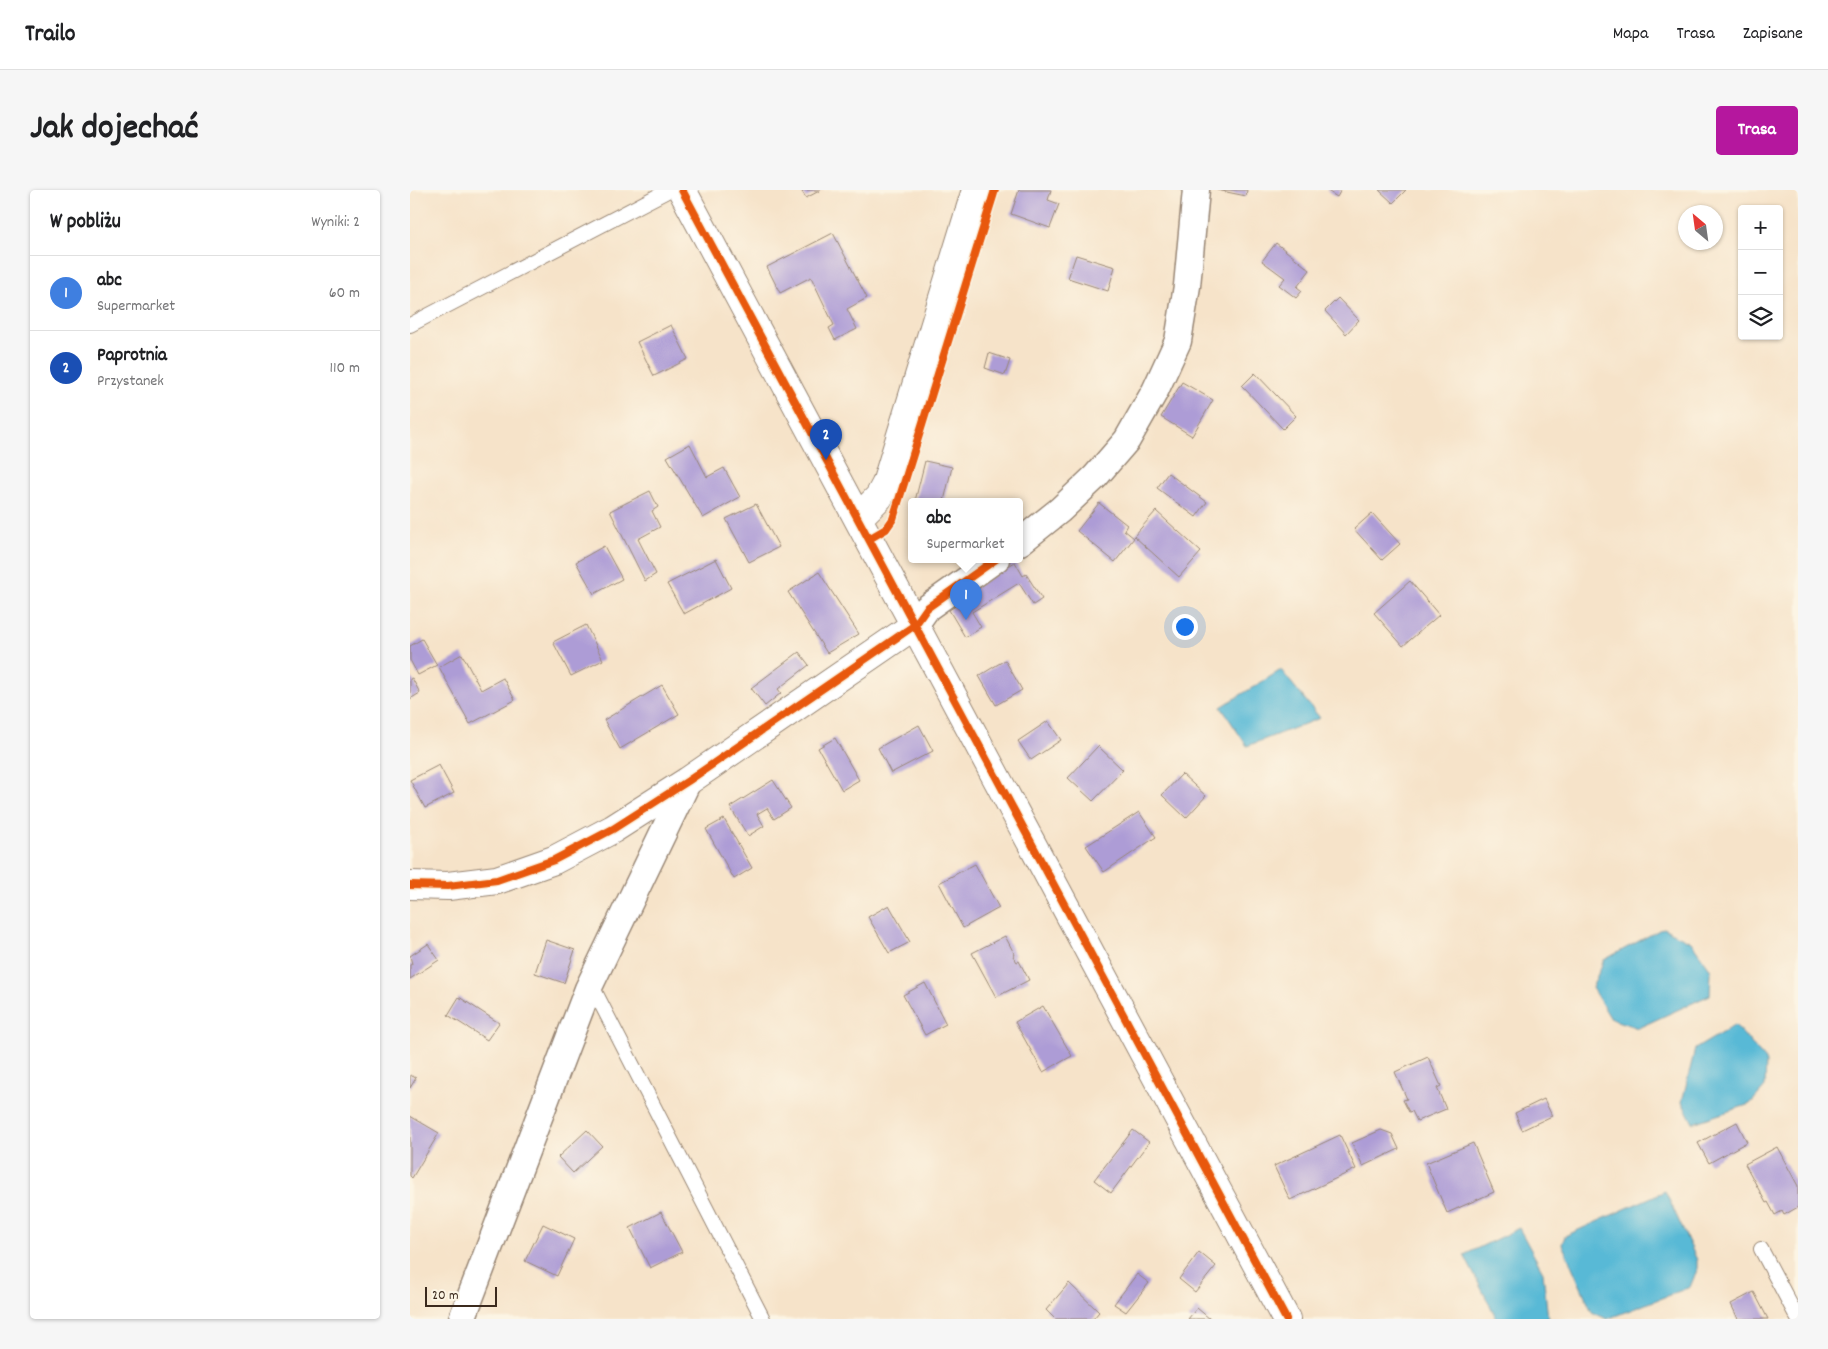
<!DOCTYPE html>
<html lang="pl">
<head>
<meta charset="utf-8">
<style>
	:root { --surface:#fff; --page:#f6f6f6; --text:#202124; --muted:#757577; --line:#e0e0e0; --accent:#b5179e }
	body { margin:0; font-family:Dekko,sans-serif; background:var(--page); color:var(--text) }
	.controls { position:absolute; right:15px; top:15px; display:grid; overflow:hidden; border-radius:5px; box-shadow:0 1px 4px #0004 }
	.controls button { width:45px; height:45px; display:grid; place-items:center; padding:0; border:0; border-bottom:1px solid var(--line); background:var(--surface); color:var(--text); font:25px sans-serif }
	.compass { position:absolute; left:1268px; top:15px; width:45px; height:45px; border-radius:50%; background:var(--surface); box-shadow:0 1px 4px #0004; rotate:331deg }
	.scale { position:absolute; left:15px; bottom:12px; width:72px; box-sizing:border-box; padding-left:5px; border:2px solid #3b2a1e; border-top:0; font-size:14px; line-height:18px; white-space:nowrap; color:#3b2a1e; -webkit-text-stroke:4px #fcf5e5; paint-order:stroke }
	.you { position:absolute; left:774px; top:436px; width:18px; height:18px; margin:-12px; border:4px solid #fff; border-radius:50%; background:#1a73e8; box-shadow:0 0 0 8px #1a73e833 }
	.badge { display:grid; place-items:center; width:32px; height:32px; border-radius:50%; background:var(--accent); color:#fff; font-size:16px; font-weight:700 }
	.pin { position:absolute; translate:-50% -41px; filter:drop-shadow(0 1px 2px #0008) }
	.pin::after { content:''; position:absolute; top:26px; width:18px; height:15px; background:inherit; clip-path:polygon(0 0,100% 0,50% 100%) }
	.popup { position:absolute; left:498px; top:308px; width:115px; height:65px; box-sizing:border-box; display:grid; place-content:center; border-radius:5px; background:var(--surface); filter:drop-shadow(0 1px 4px #0005); font-size:16px; white-space:nowrap; color:var(--muted) }
	.popup b { font-size:19px; color:var(--text) }
	.popup::after { content:''; position:absolute; left:50%; top:100%; margin-left:-10px; border:10px solid transparent; border-top-color:var(--surface) }
	.list { margin:0; padding:0; list-style:none }
	h2 { display:flex; justify-content:space-between; align-items:center; height:65px; margin:0; padding:0 20px; font-size:21px }
	h2 small { font-size:16px; font-weight:400; color:var(--muted) }
	.list li { display:grid; grid-template-columns:32px 1fr auto; gap:15px; align-items:center; box-sizing:border-box; height:75px; padding:0 20px; border-top:1px solid var(--line) }
	.list b { display:block; font-size:19px; white-space:nowrap }
	.list p { margin:0; font-size:16px; white-space:nowrap; color:var(--muted) }
	.list em { font-size:16px; font-style:normal; color:var(--muted) }
	.icon { flex:none; width:28px; height:28px; fill:none; stroke:currentColor; stroke-width:2; stroke-linecap:round; stroke-linejoin:round }
	.map { position:relative; flex:none; width:1388px; height:1129px; overflow:hidden; border-radius:5px }
	header { display:flex; align-items:center; gap:30px; box-sizing:border-box; height:70px; padding:0 25px; background:var(--surface); border-bottom:1px solid var(--line) }
	header strong { font-size:24px }
	nav { display:flex; gap:28px; margin-inline-start:auto; font-size:18px }
	.intro { display:flex; align-items:center; justify-content:space-between; box-sizing:border-box; height:120px; padding:0 30px }
	h1 { margin:0; font-size:35px }
	.button { padding:12px 22px; border-radius:5px; background:var(--accent); color:#fff; font-size:18px; font-weight:700 }
	main { display:flex; gap:30px; padding:0 30px }
	aside { flex:1; background:var(--surface); border-radius:5px; box-shadow:0 1px 4px #0004 }
	.map>svg:first-child { display:block }
</style>
</head>
<body>
<header>
<strong>Trailo</strong>
<nav><a>Mapa</a><a>Trasa</a><a>Zapisane</a></nav>
</header>
<div class="intro"><h1>Jak dojechać</h1><a class="button">Trasa</a></div>
<main>
<aside>
<h2>W pobliżu<small>Wyniki: 2</small></h2>
<ul class="list">
<li><span class="badge" style="background:#3f7fe0">1</span><div><b>abc</b><p>Supermarket</p></div><em>60 m</em></li>
<li><span class="badge" style="background:#1a4fb4">2</span><div><b>Paprotnia</b><p>Przystanek</p></div><em>110 m</em></li>
</ul>
</aside>
<div class="map">
<svg width="1388" height="1129" viewBox="0 0 1388 1129">
	<rect width="100%" height="100%" fill="#fcf5e5"/>
	<filter id="ink" filterUnits="userSpaceOnUse"><feTurbulence type="fractalNoise" baseFrequency=".02" numOctaves="2"/><feDisplacementMap in="SourceGraphic" scale="10" xChannelSelector="R" yChannelSelector="G"/><feConvolveMatrix kernelMatrix="1 2 1 2 8 2 1 2 1" color-interpolation-filters="sRGB"/></filter>
	<filter id="wash" filterUnits="userSpaceOnUse"><feTurbulence type="fractalNoise" baseFrequency=".0096" numOctaves="4" result="noise"/><feDisplacementMap in="SourceGraphic" scale="20" xChannelSelector="R" yChannelSelector="G"/><feGaussianBlur stdDeviation="1.12" result="paint"/><feColorMatrix in="noise" values="0 0 0 0 0 0 0 0 0 0 0 0 0 0 0 0 0 1.4 0 .05"/><feComposite in="paint" operator="in"/></filter>
	<g filter="url(#wash)">
		<rect width="100%" height="100%" fill="#f6e3c9"/>
		<path fill="#58b9d6" stroke="#4a727a" d="M871,480L910,528L837,556L811,517Z
			M1253,738L1281,752L1301,780L1300,805L1228,838L1201,829L1182,798L1194,770Z
			M1325,835L1356,870L1355,897L1340,914L1283,933L1272,912L1285,859Z
			M1255,1001L1287,1070V1080L1280,1097L1197,1129L1182,1122L1152,1054L1155,1046Z
			M1109,1038L1133,1082L1138,1129H1087L1054,1065Z"/>
		<g id="blocks">
			<path fill="#ad9cd6" d="M391,0H411L396,8Z
				M609,0H641L638,10L649,14L640,38L601,24Z
				M807,0H837L836,6Z
				M916,0H931L927,7Z
				M969,0H996L983,13Z
				M423,43L457,108L437,119L447,139L425,150L419,138L424,135L401,87L370,103L357,77Z
				M866,53L900,80L887,97L892,101L886,108L869,95L875,88L852,71Z
				M666,65L705,77L698,101L658,88Z
				M928,108L949,130L936,144L915,121Z
				M261,135L278,169L244,186L227,152Z
				M579,163L600,170L595,185L575,178Z
				M845,183L886,226L873,239L832,196Z
				M772,192L803,210L782,246L751,227Z
				M280,254L297,287L314,278L330,307L293,328L257,267Z
				M515,271L542,277L534,311H505Z
				M758,283L797,312L786,327L747,298Z
				M240,301L248,317L242,321L250,337L228,349L246,384L235,391L200,321Z
				M689,313L717,335L714,340L724,348L705,372L667,341Z
				M346,314L369,357L339,372L316,329Z
				M746,321L791,362L769,387L724,346Z
				M962,323L990,354L972,370L944,339Z
				M194,356L212,389L184,404L166,372Z
				M306,369L321,398L274,424L257,394Z
				M605,372L613,386L616,384L632,409L623,415L609,393L562,422L571,437L555,447L539,420L553,412L549,407Z
				M409,382L449,444L417,463L378,402Z
				M1000,391L1029,425L993,456L964,423Z
				M176,435L193,470L161,486L143,452Z
				M12,449L27,475L8,485L0,470V456Z
				M389,462L399,475L368,499L371,503L355,516L341,498Z
				M52,464L71,500L93,488L105,510L60,534L29,477Z
				M595,470L612,500L586,515L569,486Z
				M2,488L10,503L0,509V489Z
				M252,495L269,524L210,559L194,530Z
				M638,531L651,550L621,570L608,551Z
				M509,535L523,561L481,583L468,558Z
				M425,548L449,590L432,600L408,558Z
				M688,556L713,580L683,611L658,588Z
				M29,575L44,603L15,618L0,590Z
				M772,584L796,606L776,628L752,605Z
				M363,590L381,618L364,629L357,618L347,624L354,636L338,646L320,617Z
				M729,622L746,647L694,682L676,656Z
				M314,629L342,678L324,689L296,639Z
				M565,674L589,718L553,738L529,693Z
				M479,715L500,752L479,763L458,727Z
				M595,746L605,765L603,766L607,772L609,771L619,790L586,807L562,763Z
				M136,750L165,760L154,793L125,783Z
				M18,754L29,770L0,789V775L2,774L0,766Z
				M515,793L536,834L515,845L493,805Z
				M49,807L89,833L77,850L38,825Z
				M633,816L662,866L633,882L605,832Z
				M1018,867L1031,896L1027,898L1036,919L1007,931L1002,921L999,922L993,910L997,909L985,882Z
				M0,885L6,888L0,898Z
				M1134,909L1142,926L1112,940L1105,923Z
				M0,926L29,943L2,988L0,986Z
				M1327,932L1337,952L1299,973L1288,953Z
				M177,940L192,956L163,983L148,967Z
				M723,940L739,952L701,1003L684,990Z
				M971,940L982,944L989,959L953,976L942,953Z
				M930,945L946,979L880,1010L864,976Z
				M1063,953L1084,1002L1037,1023L1016,973Z
				M1367,957L1388,996V1017L1374,1025L1372,1021L1365,1025L1358,1012L1356,1013L1335,974Z
				M251,1022L272,1062L240,1078L220,1038Z
				M133,1034L164,1049L147,1086L115,1071Z
				M789,1062L806,1076L785,1102L769,1089Z
				M727,1084L739,1093L716,1122L704,1114Z
				M659,1093L689,1122L683,1129H645L636,1120Z
				M1344,1102L1358,1129H1328L1321,1114Z
				M787,1118L800,1129H778Z"/>
		</g>
	</g>
	<g filter="url(#ink)">
		<use href="#blocks" fill-opacity="0" stroke="#988674" stroke-width="1"/>
		<g fill="none" stroke-linecap="round" stroke-linejoin="round">
			<defs>
				<path id="service" d="M0,135L259,0
					M181,794L353,1129
					M1351,1059L1388,1129"/>
				<path id="minor" d="M610,352L650,320L685,287L717,250L745,201L768,151L777,96L786,0
					M505,435L517,418L586,369
					M52,1129L178,799L278,591"/>
				<path id="tertiary" d="M272,0L876,1129
					M448,328L469,307L476,294L566,0
					M0,695L38,696L87,690L144,670L203,639L278,591L505,435"/>
			</defs>
			<use href="#service" stroke="#988674" stroke-width="16"/>
			<use href="#minor" stroke="#988674" stroke-width="29"/>
			<use href="#tertiary" stroke="#988674" stroke-width="30"/>
			<use href="#service" stroke="#fff" stroke-width="14"/>
			<use href="#minor" stroke="#fff" stroke-width="26"/>
			<use href="#tertiary" stroke="#fff" stroke-width="28"/>
			<defs>
				<path id="cycleway" d="M272,0L876,1129
					M459,349L476,339L483,329L585,0
					M0,695L38,696L87,690L144,670L203,639L278,591L505,435L517,418L586,369"/>
			</defs>
			<use href="#cycleway" stroke="#fcf5e5" stroke-width="11"/>
			<use href="#cycleway" stroke="#e8590c" stroke-width="8"/>
		</g>
	</g>
</svg>
<div class="controls">
<button>+</button>
<button>−</button>
<button><svg class="icon" aria-label="layers" viewBox="0 0 24 24"><path d="M12 4l9 5-9 5-9-5zM3 14l9 5 9-5"/></svg></button>
</div>
<svg class="compass" viewBox="-18 -18 36 36"><path d="M0-13l5 13h-10z" fill="#e53935"/><path d="M0 13l5-13h-10z" fill="#757577"/></svg>
<div class="scale">20 m</div>
<div class="you"></div>
<div class="pin badge" style="left:556px;top:430px;background:#3f7fe0">1</div>
<div class="popup"><b>abc</b>Supermarket</div>
<div class="pin badge" style="left:416px;top:270px;background:#1a4fb4">2</div>
</div>
</main>
</body>
</html>
